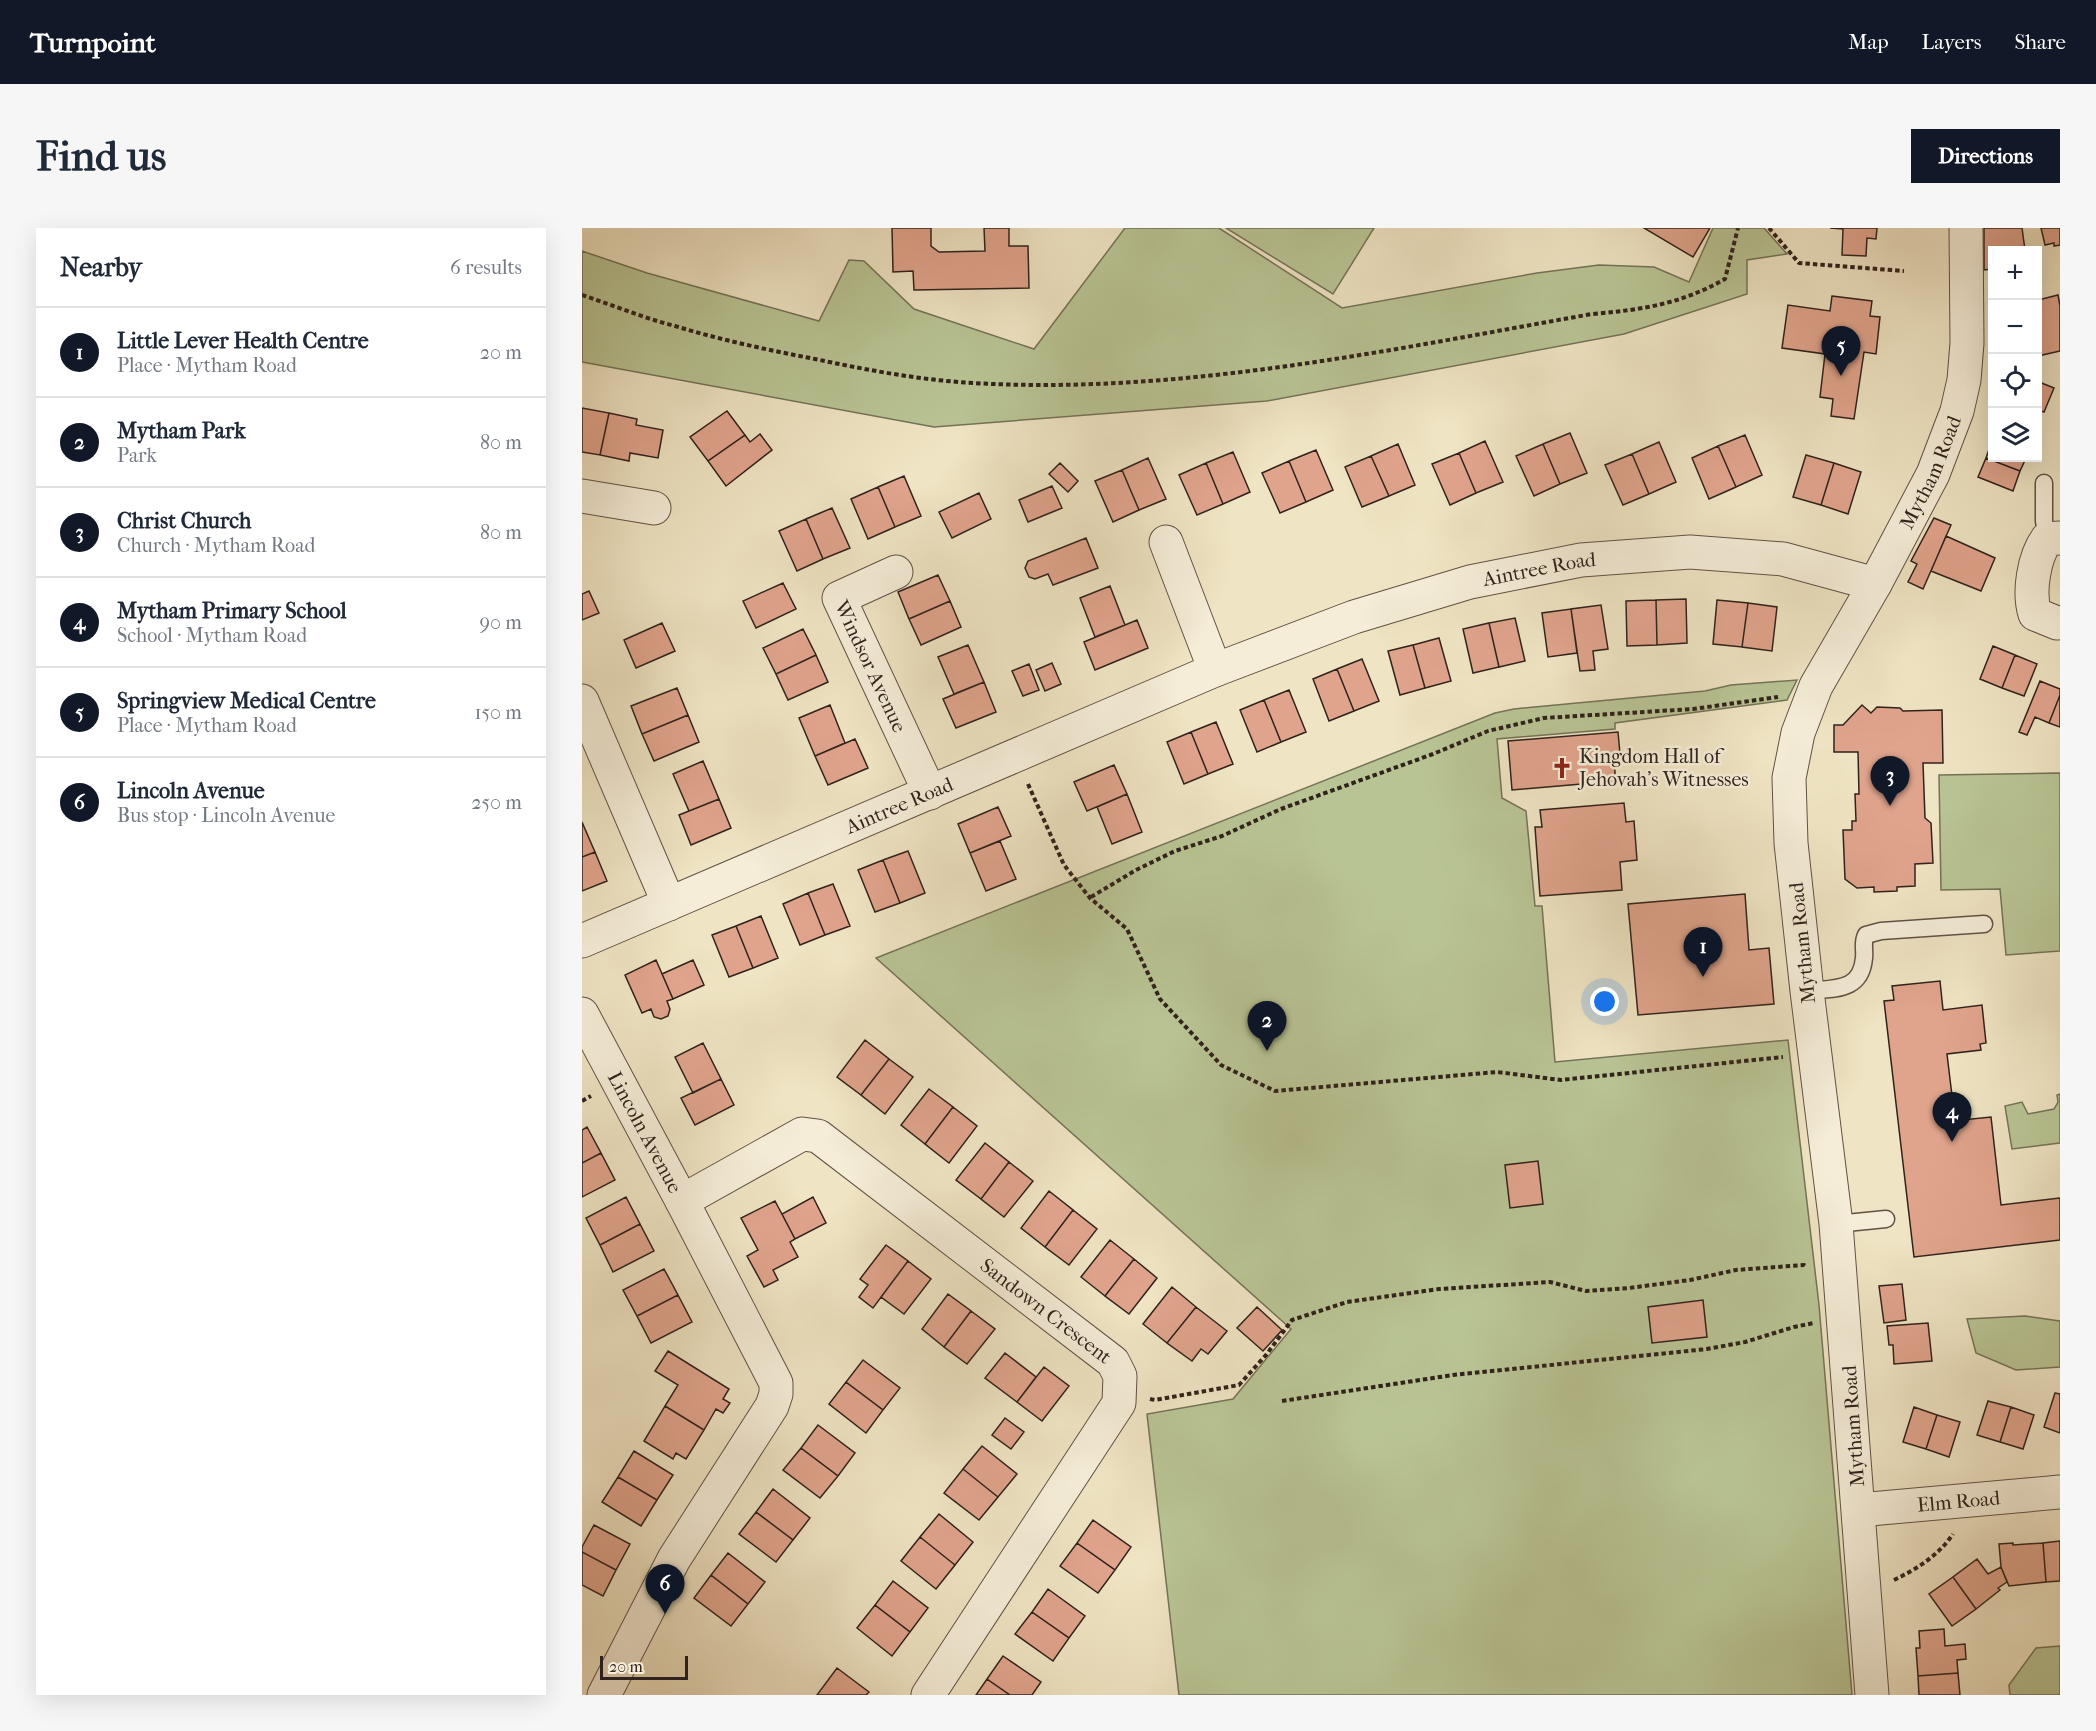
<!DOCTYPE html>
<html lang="en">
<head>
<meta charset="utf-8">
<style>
	:root { --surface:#fff; --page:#f6f6f7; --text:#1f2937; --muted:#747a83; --line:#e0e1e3; --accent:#111827 }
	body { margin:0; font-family:"IM FELL French Canon",serif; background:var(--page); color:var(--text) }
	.controls { position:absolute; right:18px; top:18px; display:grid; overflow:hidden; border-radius:0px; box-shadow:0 6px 24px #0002 }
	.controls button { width:54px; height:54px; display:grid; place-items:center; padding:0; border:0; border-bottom:2px solid var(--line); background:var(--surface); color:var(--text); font:30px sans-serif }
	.scale { position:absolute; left:18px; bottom:15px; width:88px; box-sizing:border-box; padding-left:6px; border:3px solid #30221c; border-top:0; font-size:16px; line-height:21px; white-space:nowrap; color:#30221c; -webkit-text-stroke:4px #f5edd8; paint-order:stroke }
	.you { position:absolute; left:1023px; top:774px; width:21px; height:21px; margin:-15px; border:4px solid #fff; border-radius:50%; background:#1a73e8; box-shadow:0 0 0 9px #1a73e833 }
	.badge { display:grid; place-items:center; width:39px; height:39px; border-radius:50%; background:var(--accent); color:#fff; font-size:20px; font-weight:700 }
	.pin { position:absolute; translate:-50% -50px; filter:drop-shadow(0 2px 3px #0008) }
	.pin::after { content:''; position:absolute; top:32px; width:21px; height:18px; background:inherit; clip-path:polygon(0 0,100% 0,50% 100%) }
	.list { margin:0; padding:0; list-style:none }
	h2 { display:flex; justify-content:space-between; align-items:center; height:78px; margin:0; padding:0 24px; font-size:26px }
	h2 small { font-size:20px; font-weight:400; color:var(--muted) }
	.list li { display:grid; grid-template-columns:39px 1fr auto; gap:18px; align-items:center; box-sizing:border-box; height:90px; padding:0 24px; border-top:2px solid var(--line) }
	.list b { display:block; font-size:22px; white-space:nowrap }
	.list p { margin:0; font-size:20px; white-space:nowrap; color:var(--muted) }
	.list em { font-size:20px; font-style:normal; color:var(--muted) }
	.icon { flex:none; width:33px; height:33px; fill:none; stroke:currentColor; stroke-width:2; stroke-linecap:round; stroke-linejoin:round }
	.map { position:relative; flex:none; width:1478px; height:1467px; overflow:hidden; border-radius:0px }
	header { display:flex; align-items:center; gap:36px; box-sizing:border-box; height:84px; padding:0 30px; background:var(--accent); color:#fff }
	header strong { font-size:28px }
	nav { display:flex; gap:33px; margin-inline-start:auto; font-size:21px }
	.intro { display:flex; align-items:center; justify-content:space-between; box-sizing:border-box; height:144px; padding:0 36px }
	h1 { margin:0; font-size:42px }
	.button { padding:15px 27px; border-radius:0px; background:var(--accent); color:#fff; font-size:21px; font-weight:700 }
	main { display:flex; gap:36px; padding:0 36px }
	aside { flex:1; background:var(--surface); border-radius:0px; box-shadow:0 6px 24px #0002 }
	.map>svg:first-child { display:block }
</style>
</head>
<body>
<header>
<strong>Turnpoint</strong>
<nav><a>Map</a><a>Layers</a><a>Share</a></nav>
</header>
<div class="intro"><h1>Find us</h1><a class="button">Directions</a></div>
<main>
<aside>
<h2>Nearby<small>6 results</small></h2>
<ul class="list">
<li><span class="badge">1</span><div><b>Little Lever Health Centre</b><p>Place · Mytham Road</p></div><em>20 m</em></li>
<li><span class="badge">2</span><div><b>Mytham Park</b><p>Park</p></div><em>80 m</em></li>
<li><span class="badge">3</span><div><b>Christ Church</b><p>Church · Mytham Road</p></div><em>80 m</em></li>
<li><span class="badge">4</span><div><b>Mytham Primary School</b><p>School · Mytham Road</p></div><em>90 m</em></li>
<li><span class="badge">5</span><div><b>Springview Medical Centre</b><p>Place · Mytham Road</p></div><em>150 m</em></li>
<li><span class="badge">6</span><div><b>Lincoln Avenue</b><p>Bus stop · Lincoln Avenue</p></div><em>250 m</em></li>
</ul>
</aside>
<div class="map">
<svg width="1478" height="1467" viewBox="0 0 1478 1467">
	<rect width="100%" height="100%" fill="#efe4c3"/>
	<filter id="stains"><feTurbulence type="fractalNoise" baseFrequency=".00333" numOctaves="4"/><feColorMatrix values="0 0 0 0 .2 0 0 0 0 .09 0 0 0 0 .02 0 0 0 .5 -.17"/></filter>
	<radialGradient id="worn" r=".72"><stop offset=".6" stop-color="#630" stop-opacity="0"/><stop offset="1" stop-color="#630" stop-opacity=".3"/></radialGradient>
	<path fill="#b9c494" stroke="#747358" stroke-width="1.5" d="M543,0H637L760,80L955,45L1017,37L1072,39L1107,54L1131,0H1182L1205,26L1165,32V66L1042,106L685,173L352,199L0,134V23L65,45L237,93L267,32L282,33L332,81L452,121Z
		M644,0H792L751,66Z
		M1215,452L1205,472L1033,495V501L915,511L920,570L944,583L953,678H960L973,834L1206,812L1237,1077L1270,1467H597L565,1186L651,1171L709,1101L294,730L913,485L932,481L1123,463L1149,457Z
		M1478,545V723L1424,727L1418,661L1359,662L1357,547Z
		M1478,866V915L1430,921L1423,878L1440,874L1446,886L1472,881L1476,874L1475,867Z
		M1443,1088L1478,1093V1139L1434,1142L1394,1125L1385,1091Z
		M1478,1418V1467H1428L1427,1457L1454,1420Z"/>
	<path fill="#e0a48c" stroke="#30221c" stroke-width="1.5" d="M310,0H349V18L357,24L403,23L402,0H427V18H446L447,60L332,62L331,43L311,44Z
		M1062,0H1128L1111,29Z
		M1248,0H1295L1294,11L1285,10L1284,28L1260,27L1261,1Z
		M1402,0H1440L1443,22H1410V41L1402,42Z
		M1459,0H1478V17L1472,18V15L1463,17Z
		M1476,67L1478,78V123L1456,128V72Z
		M1250,68L1290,73L1288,88L1298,89L1294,126L1282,124L1272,191L1249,188L1251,171L1238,169L1243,126L1200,120L1206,77L1248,83Z
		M1457,154L1472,160L1462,184L1456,182Z
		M0,180L27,185L18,227L0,224Z
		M145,183L163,207L126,233L108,209Z
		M27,185L55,191L54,197L81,202L76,230L48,225L47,233L18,227Z
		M988,205L1005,245L978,256L961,216Z
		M178,206L190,222L144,258L126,233L163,207L168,214Z
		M1163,207L1180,247L1154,259L1136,218Z
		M903,213L921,254L894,265L877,225Z
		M1410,213V230H1444L1438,243L1404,230Z
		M1077,214L1094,254L1067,266L1050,226Z
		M816,216L833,257L807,268L789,228Z
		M961,216L978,256L952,268L934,228Z
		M1136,218L1154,259L1127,271L1110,230Z
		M734,222L751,262L724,274L707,233Z
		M651,224L668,264L641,276L624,235Z
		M877,225L894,265L868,277L850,236Z
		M1050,226L1067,266L1041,277L1023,237Z
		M1224,227L1252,235L1239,277L1211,269Z
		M789,228L807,268L780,279L763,239Z
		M566,230L584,271L557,282L540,242Z
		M1404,230L1438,243L1431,263L1396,249Z
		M707,233L724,274L698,285L680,245Z
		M478,235L496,253L486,264L467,246Z
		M624,235L641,276L615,287L597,247Z
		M1252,235L1279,244L1266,286L1239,277Z
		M540,242L557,282L531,294L513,253Z
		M322,248L339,288L313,299L296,259Z
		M470,258L480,280L446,294L437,272Z
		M296,259L313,299L286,311L269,271Z
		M397,265L409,291L370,310L357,284Z
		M250,280L268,320L241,331L224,291Z
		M1352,290L1369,297L1341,361L1326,354L1335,336L1329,333Z
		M224,291L241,331L215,343L197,303Z
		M1364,308L1413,330L1399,363L1349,343Z
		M504,310L516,340L471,357L466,346L453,351L447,349L443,340L446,333Z
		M356,347L368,373L327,391L316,364Z
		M201,355L214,381L174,400L161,373Z
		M528,358L543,397L513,409L498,370Z
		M7,363L17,385L0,392V366Z
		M1104,371L1105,415L1075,417L1074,372Z
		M1074,372L1075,417L1045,418L1044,373Z
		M1135,372L1166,375L1160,419L1131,416Z
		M368,373L379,399L339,417L327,391Z
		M1166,375L1195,379L1190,423L1160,419Z
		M1019,377L1026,421L1011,423L1013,442L998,443L989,381Z
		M989,381L995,425L966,429L960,385Z
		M933,390L943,433L917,439L907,395Z
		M555,392L566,420L513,442L502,414Z
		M80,395L93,423L54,440L42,412Z
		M907,395L917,439L891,445L881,401Z
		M221,401L234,427L194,446L181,420Z
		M857,410L869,453L843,460L831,417Z
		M386,417L402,454L372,466L356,429Z
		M831,417L843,460L818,467L806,423Z
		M1411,418L1433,427L1420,460L1398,451Z
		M234,427L246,454L206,472L194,446Z
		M1433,427L1455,436L1442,468L1420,460Z
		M780,431L797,473L772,483L755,441Z
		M470,435L479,456L463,463L454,442Z
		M447,436L457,462L441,468L430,443Z
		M755,441L772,483L747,493L731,451Z
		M1458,453L1478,461V467L1467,495L1453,489L1445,507L1437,504Z
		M402,454L414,484L374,500L361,471Z
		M95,460L106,487L60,506L49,478Z
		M707,462L724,504L699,514L682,472Z
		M1478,467V499L1467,495Z
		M682,472L699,514L675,524L658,482Z
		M248,477L263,515L233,528L217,490Z
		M1280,477L1289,485L1295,479L1318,480L1321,483L1360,482L1361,535H1341L1343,590L1349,595L1351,635L1333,636V658L1315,659V663L1292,664V659L1275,660L1263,651L1261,602H1270V593H1274L1273,566H1277L1276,524H1252V497H1261Z
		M106,487L117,514L72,533L60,506Z
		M634,494L651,536L626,546L609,504Z
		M609,504L626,546L602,556L585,514Z
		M1036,504L1038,526H1031L1034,553L930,562L926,513Z
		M273,511L286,540L246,557L233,528Z
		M121,533L137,571L107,583L91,546Z
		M532,537L545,566L505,583L492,554Z
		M545,566L560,604L530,616L515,579Z
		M137,571L149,600L109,617L97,587Z
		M1042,575L1044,594L1052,593L1055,632L1038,634L1040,662L958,668L953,599H960L958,582Z
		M416,579L429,608L388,625L376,596Z
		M0,594L13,624L0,629Z
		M418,613L434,651L404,663L388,625Z
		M326,623L343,665L318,675L301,632Z
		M13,624L25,653L0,663V629Z
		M301,632L318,675L293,684L276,642Z
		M251,656L268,698L243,707L226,665Z
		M226,665L243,707L218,717L201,676Z
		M1163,666L1167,722L1187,720L1192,776L1056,787L1046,676Z
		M179,688L196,730L171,740L154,698Z
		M154,698L171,740L147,749L130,707Z
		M74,732L91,771L85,773L88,781L86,788L79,791L72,789L69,781L60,785L43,747Z
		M111,732L122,757L91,771L80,746Z
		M1358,753L1361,782L1400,777L1404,815L1398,816L1399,822L1365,826L1371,876L1378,875L1380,892L1409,889L1419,977L1478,970V1012L1332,1029L1302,773L1312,772L1310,758Z
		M283,812L307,831L279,867L255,849Z
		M121,815L139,851L111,865L93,829Z
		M307,831L331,849L303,886L279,867Z
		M139,851L152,877L113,897L99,870Z
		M347,861L371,879L343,916L319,897Z
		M371,879L395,898L367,935L343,916Z
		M5,899L19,925L0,935V902Z
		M403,915L427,934L399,971L374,952Z
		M19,925L33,952L0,969V935Z
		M956,933L961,976L928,980L923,937Z
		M427,934L451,953L422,989L399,971Z
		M467,963L491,982L463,1019L439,1000Z
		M44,969L58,996L18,1017L4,990Z
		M231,969L244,995L213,1011L200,986Z
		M193,973L213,1011L208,1014L216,1029L191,1042L196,1052L182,1059L165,1028L176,1022L159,990Z
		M491,982L515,1001L487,1037L463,1019Z
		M58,996L72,1023L31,1044L18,1017Z
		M528,1012L552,1031L523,1068L499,1049Z
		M304,1017L326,1033L291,1080L277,1069L286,1057L278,1051Z
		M552,1031L575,1050L547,1086L523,1068Z
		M326,1033L349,1051L322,1086L299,1069Z
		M82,1041L96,1067L55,1088L41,1062Z
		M1320,1056L1324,1092L1302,1095L1297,1058Z
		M590,1059L614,1079L585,1115L561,1096Z
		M366,1066L389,1083L362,1119L340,1101Z
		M96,1067L110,1094L69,1115L55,1088Z
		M1121,1072L1125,1109L1070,1115L1066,1079Z
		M614,1079L645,1103L626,1126L619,1121L610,1133L585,1115Z
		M675,1079L700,1102L681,1123L655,1100Z
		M389,1083L413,1101L385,1136L362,1119Z
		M1346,1095L1350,1133L1312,1136L1311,1117H1307L1305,1098Z
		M86,1123L147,1161L141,1171L148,1175L141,1185L134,1181L122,1202L83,1178L96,1157L73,1143Z
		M423,1125L454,1149L435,1174L403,1150Z
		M281,1132L318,1160L301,1182L264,1154Z
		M462,1139L487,1158L460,1193L435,1174Z
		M264,1154L301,1182L284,1205L247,1176Z
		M1473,1165L1478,1166V1205L1462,1199Z
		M1406,1173L1429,1179L1418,1214L1395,1207Z
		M83,1178L122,1202L104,1231L94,1225L91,1231L62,1213Z
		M1332,1179L1355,1187L1344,1221L1321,1214Z
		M1429,1179L1452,1187L1441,1221L1418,1214Z
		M1355,1187L1378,1194L1367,1229L1344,1221Z
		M423,1190L442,1204L429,1221L410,1207Z
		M236,1197L273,1225L256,1248L219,1220Z
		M400,1218L435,1246L416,1269L381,1241Z
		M219,1220L256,1248L238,1270L201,1242Z
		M52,1223L91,1247L75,1272L36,1249Z
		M381,1241L416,1269L397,1292L362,1265Z
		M36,1249L75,1272L59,1298L20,1274Z
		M191,1261L228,1290L211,1312L174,1284Z
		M174,1284L211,1312L194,1334L157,1306Z
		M357,1286L391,1314L373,1337L338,1309Z
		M511,1292L549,1319L533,1342L495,1315Z
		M12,1297L48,1316L34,1342L0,1324V1319Z
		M338,1309L373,1337L354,1361L319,1333Z
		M1478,1313V1353L1464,1354L1461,1315Z
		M495,1315L533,1342L516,1365L478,1338Z
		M1431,1315V1317L1461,1315L1464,1354L1427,1358L1419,1339L1417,1316Z
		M0,1324L34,1342L21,1368L0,1357Z
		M146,1325L183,1354L166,1376L129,1347Z
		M1395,1331L1406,1346L1419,1339L1425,1354L1416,1360L1418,1362L1394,1381L1371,1349Z
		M129,1347L166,1376L149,1398L112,1370Z
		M1371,1349L1394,1381L1370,1398L1347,1366Z
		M311,1353L346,1380L328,1404L293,1377Z
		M466,1361L503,1388L487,1410L450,1384Z
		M293,1377L328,1404L310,1428L275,1400Z
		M450,1384L487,1410L471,1433L433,1406Z
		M1362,1401L1363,1418L1383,1416L1384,1431L1375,1432L1376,1445L1336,1448L1334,1420H1338L1337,1403Z
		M421,1428L459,1454L450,1467H428L405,1451Z
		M255,1440L287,1464L284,1467H235Z
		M1376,1445L1378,1467H1337L1336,1448Z
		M405,1451L428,1467H394Z"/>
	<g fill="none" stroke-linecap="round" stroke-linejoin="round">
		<defs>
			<path id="service" d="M1462,255V293L1465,311
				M1225,763C1252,760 1279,764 1282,730C1283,721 1280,715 1284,707L1299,703L1402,696
				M1254,996L1304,991"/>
			<g id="minor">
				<path d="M0,268L72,280"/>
				<path d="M584,314L633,442"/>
				<path id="s1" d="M314,344L257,370L348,565"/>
				<path d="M1475,395L1453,386C1446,364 1452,329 1465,311L1478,310"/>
				<path d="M0,473L87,676"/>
				<path id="s2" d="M0,713L633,442L772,389L888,354L999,332L1108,324L1201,331L1293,356"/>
				<path id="s3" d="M0,786L100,973L194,1155V1166L190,1178L92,1331L22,1467"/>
				<path id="s4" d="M100,973L220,906L236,908L531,1134L538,1148L537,1175L346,1467"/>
				<path id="s5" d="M1277,1282L1478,1264"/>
				<path id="s6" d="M1290,1467L1254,996L1225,763L1209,615L1207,550L1216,505L1234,458L1293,356L1351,246L1375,183L1382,152L1385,115L1384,0"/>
			</g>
		</defs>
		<use href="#service" stroke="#605246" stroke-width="19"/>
		<use href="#minor" stroke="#605246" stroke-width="35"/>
		<path stroke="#30221c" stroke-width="4" stroke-dasharray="4.5 3" stroke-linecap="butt" d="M1187,0L1217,35L1322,43
			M0,67C31,77 61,90 93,98C139,112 186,122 233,131C285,142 338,152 391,155C599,167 806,122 1010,86C1059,82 1099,76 1143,51L1156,0
			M446,556L482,637L508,670L545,701L578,771L639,837L693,863L915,844L979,852L1201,829
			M509,669L554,642L593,623L640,608L699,581L851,526L906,503L962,490L1111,481L1196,469
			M0,873L9,868
			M568,1171L573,1172L657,1157L684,1127L710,1092L765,1074L857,1061L968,1054L1004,1063L1047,1060L1108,1052L1154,1042L1222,1037L1225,1039
			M700,1173L871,1147L1125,1121L1163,1114L1212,1099L1232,1095
			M1312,1352C1335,1341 1357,1327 1371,1306"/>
		<use href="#service" stroke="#f5edd8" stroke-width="16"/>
		<use href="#minor" stroke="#f5edd8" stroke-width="33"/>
	</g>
	<defs>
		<symbol id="church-bare" viewBox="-9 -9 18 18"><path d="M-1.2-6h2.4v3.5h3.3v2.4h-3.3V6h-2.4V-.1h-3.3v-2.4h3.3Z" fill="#8f2418" stroke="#f5edd8" stroke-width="2.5" paint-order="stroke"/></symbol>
	</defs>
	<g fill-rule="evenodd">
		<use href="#church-bare" x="965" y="525" width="30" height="30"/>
	</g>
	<g text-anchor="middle" stroke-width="5" stroke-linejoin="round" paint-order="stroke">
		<g font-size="20" fill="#30221c" stroke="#f5edd8">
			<text dy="7" stroke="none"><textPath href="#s6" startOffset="1260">Mytham Road</textPath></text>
			<text dy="7" stroke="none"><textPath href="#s2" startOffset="1029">Aintree Road</textPath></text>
			<text dy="7" stroke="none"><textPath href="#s1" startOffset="138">Windsor Avenue</textPath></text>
			<text dy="7" stroke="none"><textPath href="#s2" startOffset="345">Aintree Road</textPath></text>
			<text transform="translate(1220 715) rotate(-96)" y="7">Mytham Road</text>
			<text dy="7" stroke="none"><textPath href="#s3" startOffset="134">Lincoln Avenue</textPath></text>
			<text dy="7" stroke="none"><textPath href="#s4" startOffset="441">Sandown Crescent</textPath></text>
			<text transform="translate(1271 1198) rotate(-94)" y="7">Mytham Road</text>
			<text dy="7" stroke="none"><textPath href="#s5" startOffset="100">Elm Road</textPath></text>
		</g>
		<g font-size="20" fill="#30221c" stroke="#f5edd8" text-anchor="start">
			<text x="997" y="535">Kingdom Hall of<tspan x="997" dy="23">Jehovah's Witnesses</tspan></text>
		</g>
	</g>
	<rect width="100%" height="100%" filter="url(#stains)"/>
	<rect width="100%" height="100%" fill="url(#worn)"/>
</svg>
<div class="controls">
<button>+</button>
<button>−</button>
<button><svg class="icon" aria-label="locate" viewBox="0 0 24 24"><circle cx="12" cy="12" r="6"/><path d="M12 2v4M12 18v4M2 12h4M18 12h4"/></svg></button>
<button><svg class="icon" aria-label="layers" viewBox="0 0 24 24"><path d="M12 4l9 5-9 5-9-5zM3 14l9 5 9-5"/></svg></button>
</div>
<div class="scale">20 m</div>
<div class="you"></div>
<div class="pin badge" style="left:1121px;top:749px">1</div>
<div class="pin badge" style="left:685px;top:823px">2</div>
<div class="pin badge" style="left:1308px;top:578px">3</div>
<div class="pin badge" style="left:1370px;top:914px">4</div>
<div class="pin badge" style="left:1259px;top:148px">5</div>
<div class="pin badge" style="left:83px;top:1386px">6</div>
</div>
</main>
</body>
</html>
